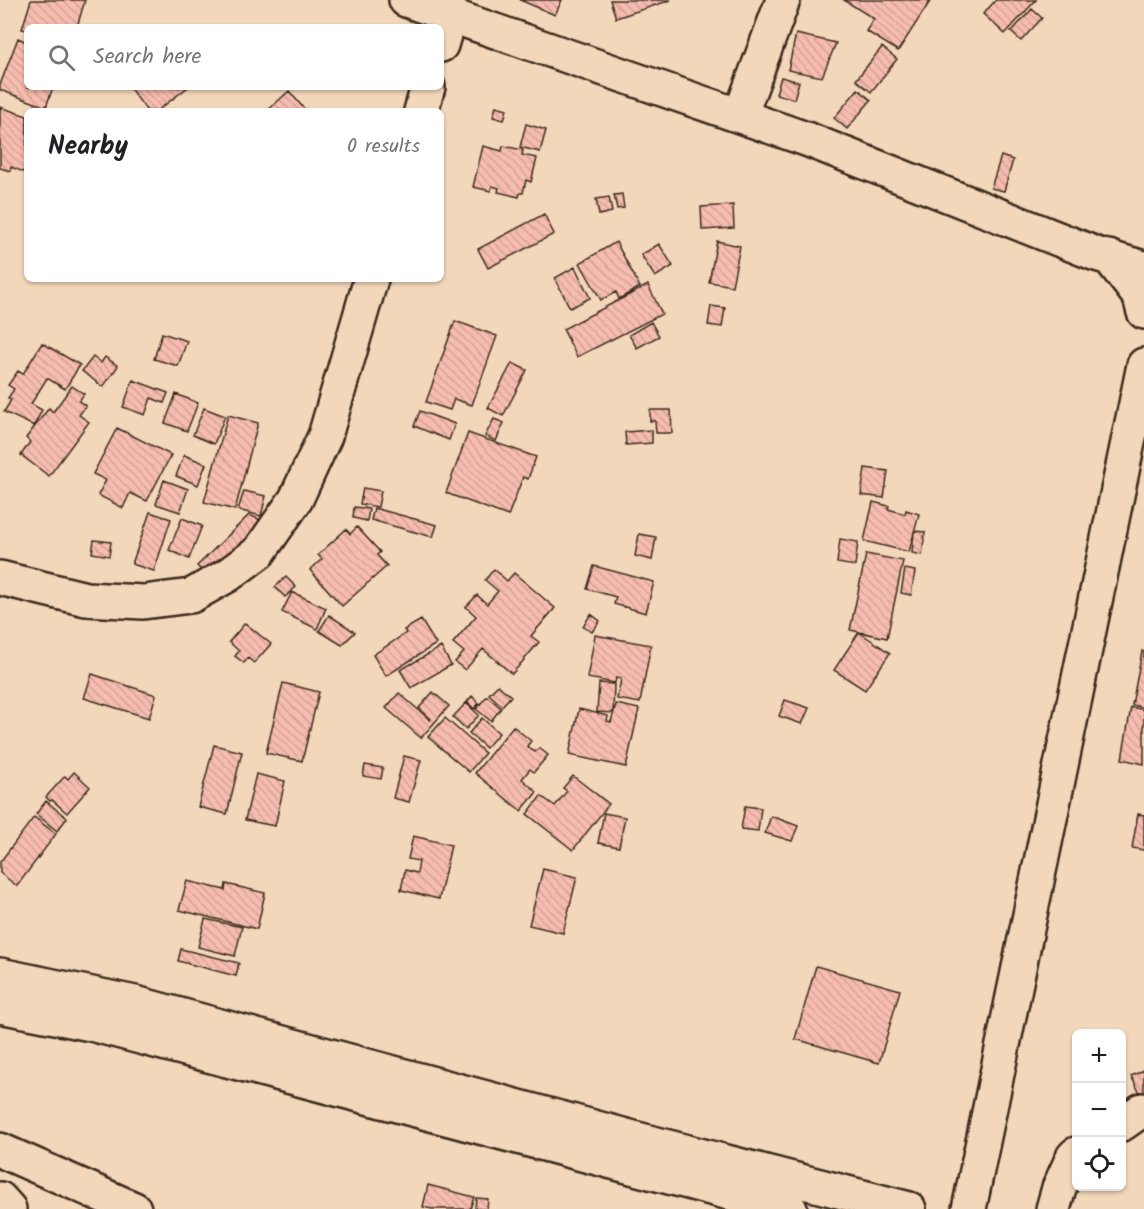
<!DOCTYPE html>
<html lang="en">
<head>
<meta charset="utf-8">
<style>
	:root { --surface:#fff; --page:#f2f2f2; --text:#202124; --muted:#757577; --line:#e0e0e0 }
	body { margin:0; font-family:Kalam,sans-serif; background:var(--page); color:var(--text) }
	.controls { position:absolute; right:18px; bottom:18px; display:grid; overflow:hidden; border-radius:9px; box-shadow:0 2px 4px #0004 }
	.controls button { width:54px; height:54px; display:grid; place-items:center; padding:0; border:0; border-bottom:2px solid var(--line); background:var(--surface); color:var(--text); font:30px sans-serif }
	.list { margin:0; padding:0; list-style:none }
	h2 { display:flex; justify-content:space-between; align-items:center; height:78px; margin:0; padding:0 24px; font-size:26px }
	h2 small { font-size:20px; font-weight:400; color:var(--muted) }
	.icon { flex:none; width:33px; height:33px; fill:none; stroke:currentColor; stroke-width:2; stroke-linecap:round; stroke-linejoin:round }
	.map { position:relative; flex:none; width:1144px; height:1209px; overflow:hidden }
	.search { position:absolute; background:var(--surface); box-shadow:0 2px 4px #0004; left:24px; top:24px; width:420px; height:66px; display:flex; align-items:center; gap:15px; box-sizing:border-box; padding:0 21px; border-radius:9px; color:var(--muted); font-size:22px }
	.panel { position:absolute; background:var(--surface); box-shadow:0 2px 4px #0004; left:24px; top:108px; width:420px; height:174px; border-radius:9px }
	.map>svg:first-child { display:block }
</style>
</head>
<body>
<div class="map">
<svg width="1144" height="1209" viewBox="0 0 1144 1209">
	<defs>
		<pattern id="building-back-hatch" width="6" height="6" patternUnits="userSpaceOnUse" patternTransform="scale(1.5)"><rect width="6" height="6" fill="#f6bcaf"/><path d="M-1 5l2 2M0 0l6 6M5-1l2 2" fill="none" stroke="#d4a296"/></pattern>
	</defs>
	<rect width="100%" height="100%" fill="#f3d7ba"/>
	<filter id="ink" filterUnits="userSpaceOnUse"><feTurbulence type="fractalNoise" baseFrequency=".0167" numOctaves="2"/><feDisplacementMap in="SourceGraphic" scale="12" xChannelSelector="R" yChannelSelector="G"/><feConvolveMatrix kernelMatrix="1 2 1 2 8 2 1 2 1" color-interpolation-filters="sRGB"/></filter>
	<g filter="url(#ink)">
		<path fill="url(#building-back-hatch)" stroke="#3b2a1e" stroke-width="1.5" d="M31,0H85L77,27H27V30L22,29Z
			M520,0H562L555,15Z
			M610,0H671L616,18Z
			M844,0H931L898,51L866,31L874,19Z
			M996,0H1036L1005,34L983,14Z
			M1032,9L1042,18L1021,41L1011,32Z
			M796,34L836,43L822,77L788,70Z
			M18,38L27,42V87H53L46,107L0,90V85Z
			M882,47L897,59L871,92L856,80Z
			M781,77L799,82L794,99L776,94Z
			M129,87H188L157,111H147Z
			M858,89L871,100L847,129L834,118Z
			M289,91L306,111H267Z
			M496,106L507,109L504,120L493,117Z
			M0,107L27,116L26,173L11,167L10,171L0,168Z
			M526,124L546,130L540,152L520,147Z
			M483,146L502,151L503,146L523,150L522,155L537,158L531,182L526,180L523,193H520L519,197L498,192L499,188L492,186L491,191L473,187Z
			M1001,156L1013,160L1004,191L991,188Z
			M622,194L624,208L617,209L614,195Z
			M609,197L612,212L599,215L596,199Z
			M733,205L734,228L702,230L701,207Z
			M544,214L554,234L488,268L478,249Z
			M717,241L740,246L732,286L709,282Z
			M616,242L640,287L619,299L616,292L601,300L580,263Z
			M659,244L673,266L655,277L641,255Z
			M575,267L590,298L570,308L555,278Z
			M648,285L662,314L577,357L563,329Z
			M711,306L725,308L722,327L708,325Z
			M455,321L497,336L472,405L454,399L450,410L426,402Z
			M651,322L659,336L637,348L629,335Z
			M162,333L187,341L178,366L154,359Z
			M42,343L80,365L65,389L47,378L31,404L42,410L34,426L4,412L11,400L8,398L14,389L8,385L18,371L23,374Z
			M93,357L101,363L105,357L118,366L103,387L82,371Z
			M512,363L527,370L503,416L488,408Z
			M133,380L168,393L164,403L151,398L145,415L123,407Z
			M72,386L84,394L79,401L86,406L79,415L89,422L49,476L21,455L30,442L26,438L49,408L53,412Z
			M176,394L198,403L187,431L165,423Z
			M204,408L225,416L214,444L193,435Z
			M650,410H671L672,433H656L655,421H650Z
			M420,411L455,424L449,440L414,426Z
			M228,415L258,423L235,510L204,502Z
			M494,419L504,423L496,441L485,436Z
			M117,428L171,455L147,501L130,493L123,508L98,495L106,480L93,474Z
			M652,430V443L626,445L625,432Z
			M468,433L536,457L528,479L523,477L508,516L446,493Z
			M184,455L206,464L198,485L176,476Z
			M865,468L888,471L884,498L861,495Z
			M164,480L188,489L180,512L156,504Z
			M363,488L381,491L378,507L360,504Z
			M244,491L266,496L261,516L238,510Z
			M873,502L889,506L888,509L905,514L906,510L919,514L909,552L864,541Z
			M354,507L369,509L367,521L353,518Z
			M374,508L437,525L433,537L371,520Z
			M150,512L171,519L154,571L132,564Z
			M249,515L266,522L209,578L197,566Z
			M182,518L202,526L189,559L169,550Z
			M357,527L380,552L377,555L387,566L342,606L310,570L322,559L318,555L346,529L350,534Z
			M914,531L925,532L922,555L912,553Z
			M639,534L656,537L652,560L635,556Z
			M840,539L858,542L855,566L837,563Z
			M94,540L111,542L109,556L92,553Z
			M866,554L903,561L887,638L850,630Z
			M594,566L654,582L646,613L614,604L616,597L587,589Z
			M494,569L507,581L514,573L555,608L531,636L539,642L512,674L483,649L465,670L455,662L464,652L453,643L476,616L466,607L477,595L487,604L498,591L485,580Z
			M905,569L915,571L911,595L901,593Z
			M286,577L296,587L285,597L275,587Z
			M292,592L326,608L317,629L282,612Z
			M591,614L600,621L592,632L583,626Z
			M329,615L355,632L342,645L319,631Z
			M421,620L436,644L386,676L373,655L406,633L404,630Z
			M245,623L271,644L254,663L248,658L244,663L235,656L239,651L229,642Z
			M859,632L890,653L865,690L834,670Z
			M595,635L651,645L640,703L617,699L621,679L616,678L615,683L587,678Z
			M441,647L451,665L411,688L400,670Z
			M1142,651L1144,652V708L1132,705Z
			M92,674L156,695L149,718L84,698Z
			M283,683L319,692L302,761L266,753Z
			M599,683L614,684L613,713L597,712Z
			M498,685L511,696L502,706L489,694Z
			M433,692L449,706L421,738L386,708L399,693L430,720L431,719L419,708Z
			M472,696L479,703L474,709L467,702Z
			M487,696L501,708L491,721L476,709Z
			M785,700L809,708L802,724L779,716Z
			M466,703L479,715L466,729L453,717Z
			M616,704L639,709L626,767L569,755L579,709L608,716L607,721L611,722Z
			M1131,707L1144,710V764L1122,759Z
			M445,718L485,753L469,772L428,737Z
			M482,718L499,733L486,748L469,733Z
			M513,726L531,741L527,746L535,752L539,748L548,755L534,772L530,769L522,779L537,792L521,811L475,773Z
			M214,745L242,752L227,814L198,807Z
			M404,756L421,760L409,802L393,798Z
			M365,765L383,768L381,779L363,776Z
			M74,772L90,787L67,813L52,800L50,801L46,797L65,776L68,779Z
			M256,774L285,781L275,826L245,820Z
			M573,776L609,804L573,850L527,814L541,796L555,806L567,791L563,788Z
			M46,801L67,818L57,831L36,814Z
			M745,806L761,808L758,831L741,829Z
			M604,813L625,817L619,847L598,843Z
			M1138,814L1144,815V850L1132,848Z
			M771,816L798,826L792,841L765,833Z
			M34,817L56,834L17,886L0,873V862Z
			M413,836L451,845L439,899L401,890L405,870L417,873L419,861L408,859Z
			M543,869L577,877L563,933L529,925Z
			M187,881L225,890L226,884L265,893L257,929L179,910Z
			M205,919L242,927L235,956L198,947Z
			M181,949L239,963L236,976L178,961Z
			M816,966L900,990L879,1063L795,1039Z
			M1144,1070V1101L1131,1076Z
			M428,1185L474,1197L470,1209H432L423,1207Z
			M476,1198L488,1199L487,1209H475Z"/>
		<g fill="none" stroke-linecap="round" stroke-linejoin="round">
			<defs>
				<path id="minor" d="M406,0L809,140L1096,254L1144,268
					M441,45L450,15
					M421,111L428,87
					M740,116L783,0
					M1109,257L1140,297L1144,312
					M0,578L86,599L143,602L191,596L228,575L259,552L296,499L325,436L371,279
					M1122,1124L1142,1110
					M0,1150L134,1209
					M0,1199L9,1209
					M969,1209L1144,365
					M1053,1209L1059,1188L1073,1157L1076,1154"/>
				<path id="major" d="M0,975L135,1003L641,1140L909,1209
					M0,1006L91,1024L790,1209"/>
			</defs>
			<use href="#minor" stroke="#3b2a1e" stroke-width="38"/>
			<use href="#major" stroke="#3b2a1e" stroke-width="38"/>
			<use href="#minor" stroke="#f3d7ba" stroke-width="33"/>
			<use href="#major" stroke="#f3d7ba" stroke-width="33"/>
		</g>
	</g>
</svg>
<div class="controls">
<button>+</button>
<button>−</button>
<button><svg class="icon" aria-label="locate" viewBox="0 0 24 24"><circle cx="12" cy="12" r="6"/><path d="M12 2v4M12 18v4M2 12h4M18 12h4"/></svg></button>
</div>
<div class="search"><svg class="icon" aria-label="search" viewBox="0 0 24 24"><circle cx="10" cy="10" r="6"/><path d="M15 15l6 6"/></svg>Search here</div>
<section class="panel">
<h2>Nearby<small>0 results</small></h2>
<ul class="list">
</ul>
</section>
</div>
</body>
</html>
